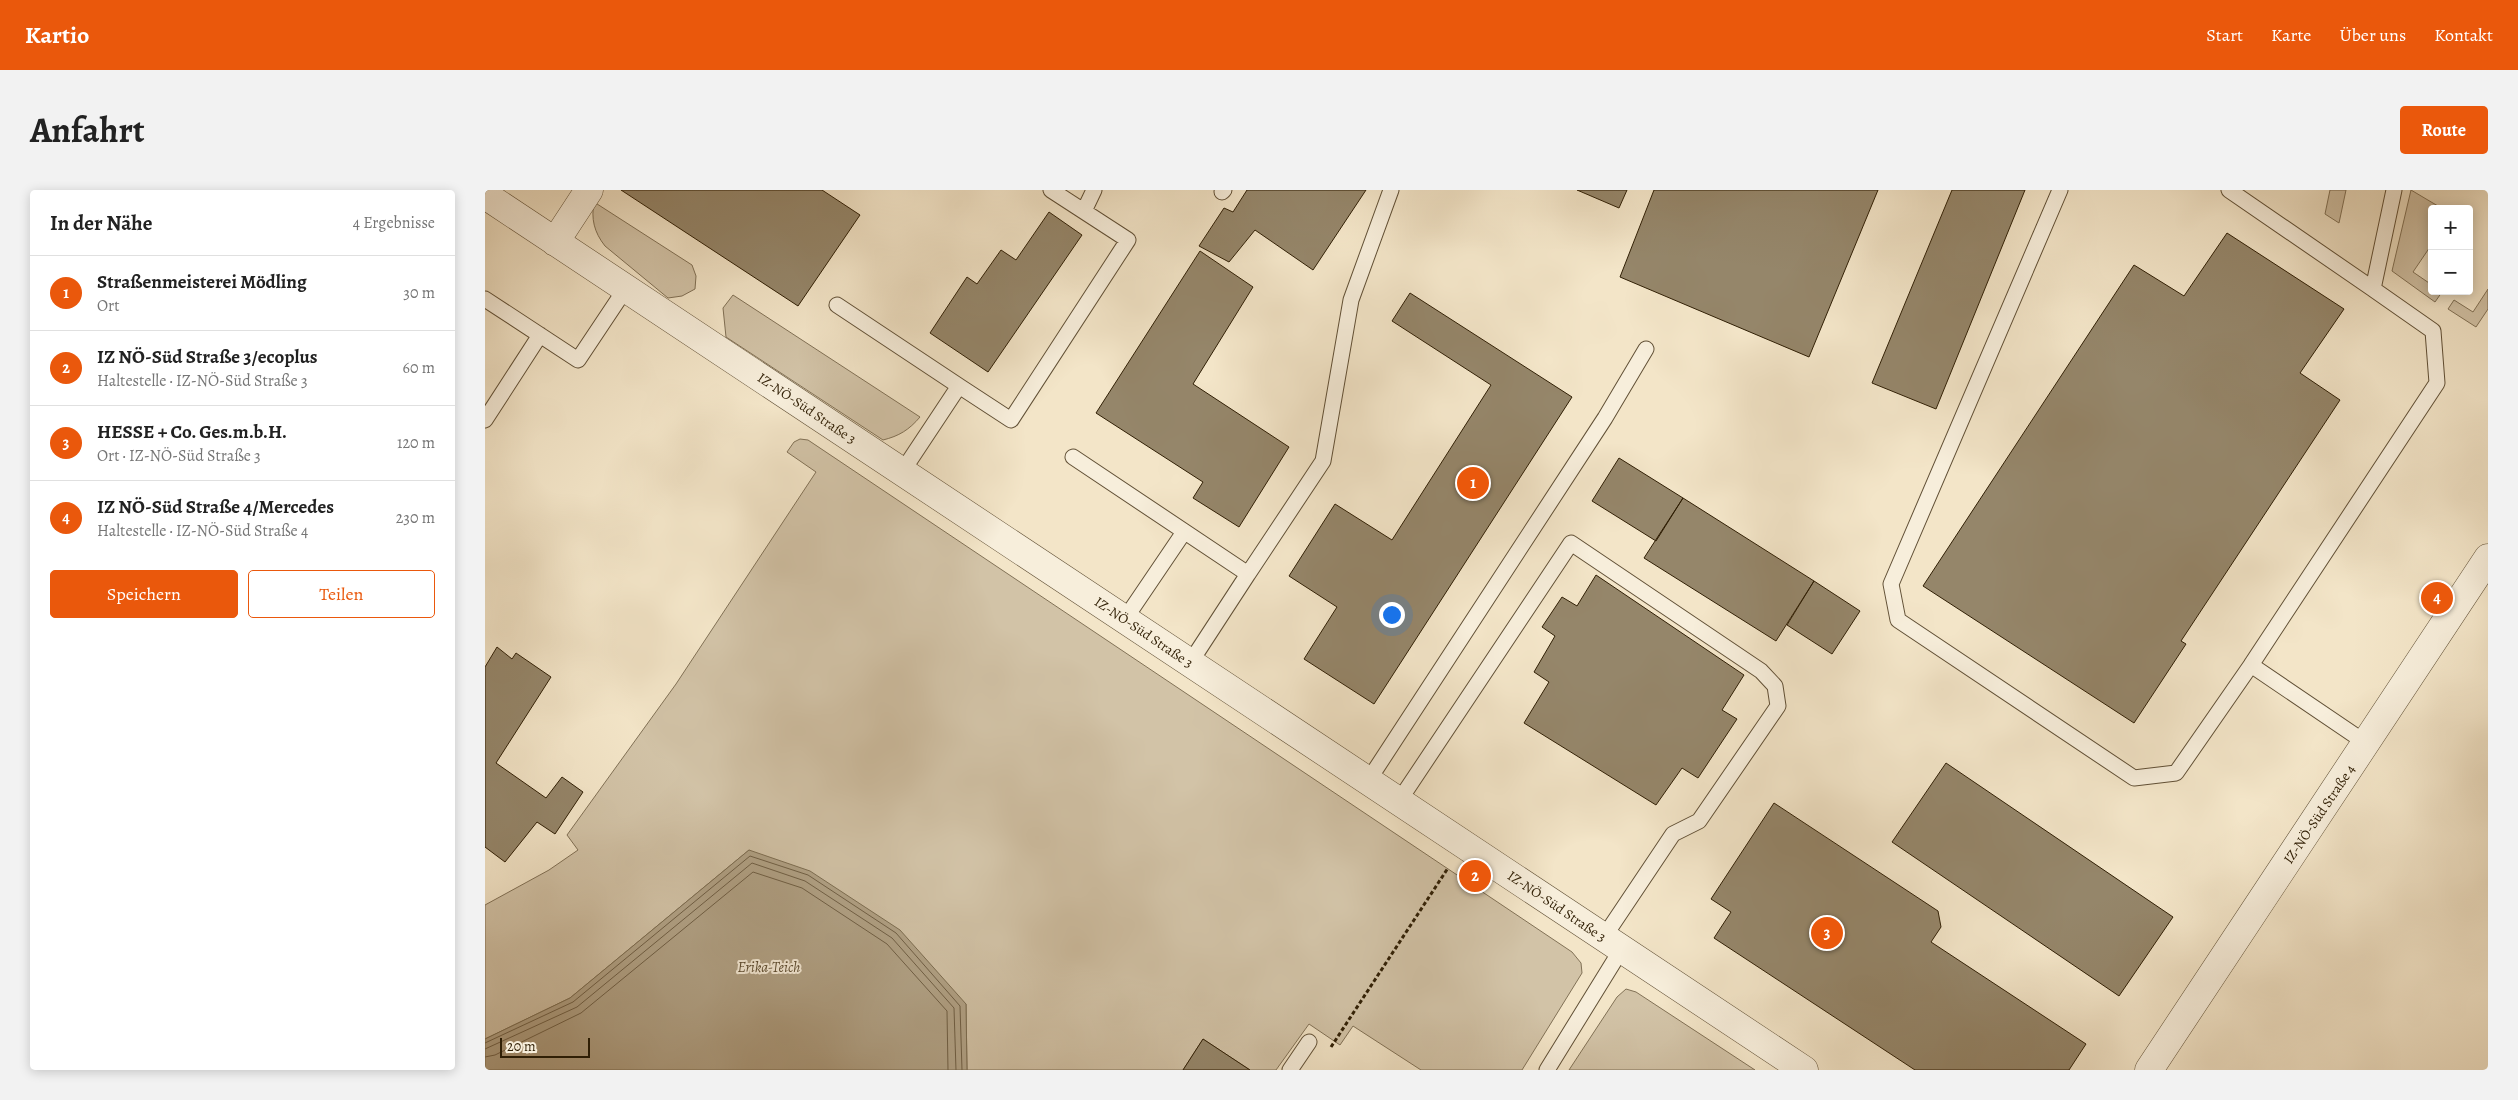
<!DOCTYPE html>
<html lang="de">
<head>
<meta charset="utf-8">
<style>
	:root { --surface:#fff; --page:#f2f2f2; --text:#222; --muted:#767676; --line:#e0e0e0; --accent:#ea580c }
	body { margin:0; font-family:Alegreya,serif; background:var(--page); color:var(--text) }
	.controls { position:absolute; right:15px; top:15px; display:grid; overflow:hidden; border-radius:5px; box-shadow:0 2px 12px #0003 }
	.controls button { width:45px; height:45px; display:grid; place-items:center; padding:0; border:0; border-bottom:1px solid var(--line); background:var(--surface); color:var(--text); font:25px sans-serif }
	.scale { position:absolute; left:15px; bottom:12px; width:90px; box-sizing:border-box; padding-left:5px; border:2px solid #301f05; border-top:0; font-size:14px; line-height:18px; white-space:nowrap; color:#301f05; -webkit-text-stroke:4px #f7eedb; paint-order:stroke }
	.you { position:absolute; left:906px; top:424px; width:18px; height:18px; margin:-12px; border:4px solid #fff; border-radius:50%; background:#1a73e8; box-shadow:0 0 0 8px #1a73e833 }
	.badge { display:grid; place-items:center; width:32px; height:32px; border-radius:50%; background:var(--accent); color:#fff; font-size:16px; font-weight:700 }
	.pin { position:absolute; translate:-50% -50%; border:2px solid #fff; box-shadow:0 1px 5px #0006 }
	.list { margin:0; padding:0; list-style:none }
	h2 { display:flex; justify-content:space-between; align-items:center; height:65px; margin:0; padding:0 20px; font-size:21px }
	h2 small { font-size:16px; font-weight:400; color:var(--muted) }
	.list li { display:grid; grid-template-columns:32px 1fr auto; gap:15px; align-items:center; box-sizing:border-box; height:75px; padding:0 20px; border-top:1px solid var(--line) }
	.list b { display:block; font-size:19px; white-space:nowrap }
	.list p { margin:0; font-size:16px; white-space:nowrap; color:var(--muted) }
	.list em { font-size:16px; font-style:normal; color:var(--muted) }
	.actions { display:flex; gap:10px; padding:15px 20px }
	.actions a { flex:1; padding:11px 0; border:1px solid var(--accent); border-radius:5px; text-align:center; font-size:18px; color:var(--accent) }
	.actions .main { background:var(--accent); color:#fff }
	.map { position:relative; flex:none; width:2003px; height:880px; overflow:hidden; border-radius:5px }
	header { display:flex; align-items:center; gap:30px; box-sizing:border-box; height:70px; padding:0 25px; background:var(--accent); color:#fff }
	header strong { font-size:24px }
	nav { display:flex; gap:28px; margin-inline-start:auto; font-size:18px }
	.intro { display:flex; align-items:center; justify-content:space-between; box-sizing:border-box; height:120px; padding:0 30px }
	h1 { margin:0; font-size:35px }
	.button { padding:12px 22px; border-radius:5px; background:var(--accent); color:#fff; font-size:18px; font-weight:700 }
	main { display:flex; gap:30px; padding:0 30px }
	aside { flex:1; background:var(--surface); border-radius:5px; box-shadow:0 2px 12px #0003 }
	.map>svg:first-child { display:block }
</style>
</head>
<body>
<header>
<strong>Kartio</strong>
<nav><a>Start</a><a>Karte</a><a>Über uns</a><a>Kontakt</a></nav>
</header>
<div class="intro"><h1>Anfahrt</h1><a class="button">Route</a></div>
<main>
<aside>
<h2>In der Nähe<small>4 Ergebnisse</small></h2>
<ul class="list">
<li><span class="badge">1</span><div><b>Straßenmeisterei Mödling</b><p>Ort</p></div><em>30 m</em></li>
<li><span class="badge">2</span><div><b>IZ NÖ-Süd Straße 3/ecoplus</b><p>Haltestelle · IZ-NÖ-Süd Straße 3</p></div><em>60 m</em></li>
<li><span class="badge">3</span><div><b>HESSE + Co. Ges.m.b.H.</b><p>Ort · IZ-NÖ-Süd Straße 3</p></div><em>120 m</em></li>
<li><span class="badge">4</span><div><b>IZ NÖ-Süd Straße 4/Mercedes</b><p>Haltestelle · IZ-NÖ-Süd Straße 4</p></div><em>230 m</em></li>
</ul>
<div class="actions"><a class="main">Speichern</a><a>Teilen</a></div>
</aside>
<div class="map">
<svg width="2003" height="880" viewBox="0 0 2003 880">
	<rect width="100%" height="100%" fill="#f3e5c8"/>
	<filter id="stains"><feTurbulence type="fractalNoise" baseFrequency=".004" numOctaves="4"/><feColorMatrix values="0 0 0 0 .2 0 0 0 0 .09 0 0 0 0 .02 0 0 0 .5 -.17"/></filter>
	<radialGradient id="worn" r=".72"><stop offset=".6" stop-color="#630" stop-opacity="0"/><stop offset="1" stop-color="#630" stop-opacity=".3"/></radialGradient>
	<path fill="#d2c3a7" stroke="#817156" d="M1845,0H1861L1854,33L1840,24Z
		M1926,0L1958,19H1947V54L1928,82L1947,95V101L1957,102L1950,112L1907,81Z
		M109,12L207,75L211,86L210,99L197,106L183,108L120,56C109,42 106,29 109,12Z
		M2003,99V119L1991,137L1963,119L1969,110L1988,122Z
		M248,105L435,227C424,240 414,246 398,250L241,147L238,118Z
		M315,249L323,250L1087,762L1096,773L1097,783L1037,880H936L868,836L855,855L824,834L791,880H765L718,849L698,880H482L481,814L264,660L85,808L0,849V715L64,680L93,660L82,645L191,494L331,282L302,262L309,252Z
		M1141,799L1151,802L1270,880H1084L1132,807Z"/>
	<path fill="#b1a286" stroke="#7d6e52" d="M264,660L325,681L415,740L481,814L482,880H0V849L85,808Z"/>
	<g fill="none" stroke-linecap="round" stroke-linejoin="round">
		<path stroke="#706046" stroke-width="1" d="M0,853L88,812L265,666L323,685L411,743L475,816L477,880
			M0,859L92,817L267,673L320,691L407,748L469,818L471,880
			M0,867L10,865L96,823L268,682L317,698L402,754L462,821L463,880"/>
	</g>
	<path fill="#95866a" stroke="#301f05" d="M136,0H337L375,25L313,116Z
		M762,0H881L828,80L770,40L744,72L714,56L739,18L748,22Z
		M1092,0H1142L1134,18Z
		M1169,0H1393L1324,167L1135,87Z
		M1467,0H1540L1451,219L1387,193Z
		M564,22L597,45L503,182L445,143L482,87L492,94L516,60L531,70Z
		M1742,43L1859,119L1815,183L1855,210L1696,451L1701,454L1649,533L1438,396L1649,75L1699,106Z
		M715,61L768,97L708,194L804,257L754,337L708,308L718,292L611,223Z
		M925,103L1087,207L889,514L819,469L852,417L804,386L850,314L907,350L1006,195L907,131Z
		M1134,268L1198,308L1171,351L1107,311Z
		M1198,308L1329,391L1291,451L1159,368Z
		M1111,385L1259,485L1237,520L1252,529L1213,588L1197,578L1171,615L1039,533L1064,492L1049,482L1070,446L1057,437L1077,407L1092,416Z
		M1329,391L1375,421L1347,464L1302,435Z
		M12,457L27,469L31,463L66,487L11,573L61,608L77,587L98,602L70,644L52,632L20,672L0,657V477Z
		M1461,573L1688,727L1634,806L1407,652Z
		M1289,613L1453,721L1456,737L1446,752L1601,854L1584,880H1430L1229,748L1246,722L1226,709Z
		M718,849L765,880H698Z"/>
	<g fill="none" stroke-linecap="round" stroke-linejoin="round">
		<defs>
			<path id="service" d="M1575,0L1406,394L1413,430L1649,588L1691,583L1766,475L1952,193L1948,141L1888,99L1909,0
				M1744,0L1888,99
				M737,2L739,0
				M599,21L609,0
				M0,109L93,170L141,98
				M352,115L474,196L417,282
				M474,196L526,230L643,50L566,0
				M0,230L55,145
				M588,267L763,384L838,271L866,110L906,0
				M640,429L699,342
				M705,473L763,384
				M1766,475L1881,553
				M883,591L1120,228L1161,159
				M914,611L1086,353L1276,481L1290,496L1293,516L1214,631L1188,644L1119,747
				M805,880L824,852
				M1062,880L1136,760"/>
			<path id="minor" d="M0,5L1319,880
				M70,52L104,0
				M1664,880L2003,368"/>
		</defs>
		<use href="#service" stroke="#615036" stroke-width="17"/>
		<use href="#minor" stroke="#615036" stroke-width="29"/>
		<path stroke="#301f05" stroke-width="3" stroke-dasharray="4 2.5" stroke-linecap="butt" d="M846,857L963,678"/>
		<use href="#service" stroke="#f7eedb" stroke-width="15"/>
		<use href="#minor" stroke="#f7eedb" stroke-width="28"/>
	</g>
	<g text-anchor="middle" stroke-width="4" stroke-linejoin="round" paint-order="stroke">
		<g font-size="14" fill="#301f05" stroke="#f7eedb">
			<text transform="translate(322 218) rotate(34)" y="5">IZ-NÖ-Süd Straße 3</text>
			<text transform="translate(659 442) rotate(34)" y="5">IZ-NÖ-Süd Straße 3</text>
			<text transform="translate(1834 624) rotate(-56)" y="5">IZ-NÖ-Süd Straße 4</text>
			<text transform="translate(1072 716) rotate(34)" y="5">IZ-NÖ-Süd Straße 3</text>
		</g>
		<g font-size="15" font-style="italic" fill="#5d4d32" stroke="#f7eedb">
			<text x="284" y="782">Erika-Teich</text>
		</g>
	</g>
	<rect width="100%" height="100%" filter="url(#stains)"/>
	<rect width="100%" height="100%" fill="url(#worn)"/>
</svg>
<div class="controls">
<button>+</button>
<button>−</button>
</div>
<div class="scale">20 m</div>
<div class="you"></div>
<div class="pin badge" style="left:988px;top:293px">1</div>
<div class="pin badge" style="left:990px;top:686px">2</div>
<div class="pin badge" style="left:1342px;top:743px">3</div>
<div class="pin badge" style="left:1952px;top:408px">4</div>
</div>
</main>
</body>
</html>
